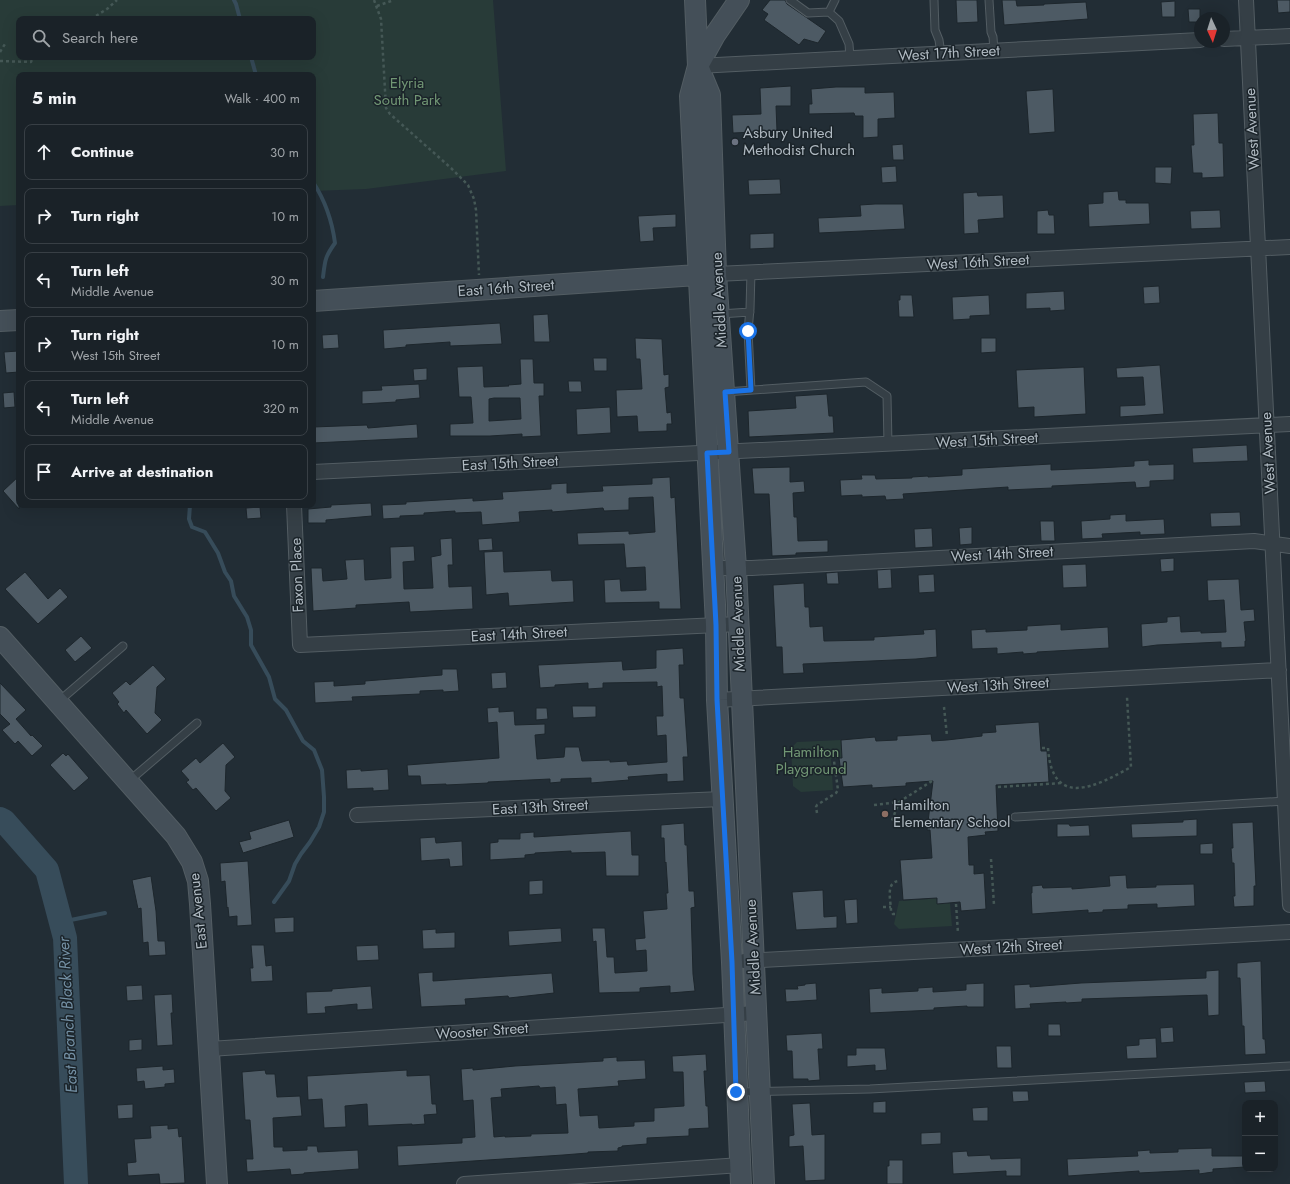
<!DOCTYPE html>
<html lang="en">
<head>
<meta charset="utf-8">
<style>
	:root { --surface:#1a2228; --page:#232a30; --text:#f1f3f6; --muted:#9fa4a8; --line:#383f45 }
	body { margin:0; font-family:Jost,sans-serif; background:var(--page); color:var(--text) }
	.controls { position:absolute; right:12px; bottom:12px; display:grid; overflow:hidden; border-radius:8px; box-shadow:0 4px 16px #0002 }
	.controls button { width:36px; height:36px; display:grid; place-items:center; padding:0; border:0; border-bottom:1px solid var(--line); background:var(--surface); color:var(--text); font:20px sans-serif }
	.compass { position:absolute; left:1194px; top:12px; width:36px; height:36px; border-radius:50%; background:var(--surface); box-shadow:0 4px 16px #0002; rotate:176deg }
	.stop { position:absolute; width:12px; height:12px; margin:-9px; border:3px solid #1a73e8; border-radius:50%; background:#fff }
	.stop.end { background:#1a73e8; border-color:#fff; box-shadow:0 1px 4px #0008 }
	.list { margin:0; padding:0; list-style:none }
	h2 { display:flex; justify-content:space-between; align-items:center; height:52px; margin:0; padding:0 16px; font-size:17px }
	h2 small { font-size:13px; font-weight:400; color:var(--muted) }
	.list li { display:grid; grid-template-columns:26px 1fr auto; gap:12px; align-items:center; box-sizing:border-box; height:56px; margin:0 8px 8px; padding:0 8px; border:1px solid var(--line); border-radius:8px }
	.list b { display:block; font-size:15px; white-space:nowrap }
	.list p { margin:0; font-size:13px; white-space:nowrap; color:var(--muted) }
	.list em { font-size:13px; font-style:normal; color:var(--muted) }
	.icon { flex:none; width:22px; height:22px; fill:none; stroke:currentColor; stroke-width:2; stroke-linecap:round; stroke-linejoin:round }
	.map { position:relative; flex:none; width:1290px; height:1184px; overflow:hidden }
	.search { position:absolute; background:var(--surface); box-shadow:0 4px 16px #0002; left:16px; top:16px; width:300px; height:44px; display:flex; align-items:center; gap:10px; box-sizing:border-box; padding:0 14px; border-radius:8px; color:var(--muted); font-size:15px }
	.panel { position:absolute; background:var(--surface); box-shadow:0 4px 16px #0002; left:16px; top:72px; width:300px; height:436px; border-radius:8px }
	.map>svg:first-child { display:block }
</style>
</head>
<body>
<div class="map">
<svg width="1290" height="1184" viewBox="0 0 1290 1184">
	<rect width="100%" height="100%" fill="#222d35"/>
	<path fill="#283b38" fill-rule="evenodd" d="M0,0H493L506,171L366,189L313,191V75H19V205L0,206ZM19,19H313V57H19Z
		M841,740L842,758L831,759L833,790L801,792L793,786L791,748L797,742Z
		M928,895H936L937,904L950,903L952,926L899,929L894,924L899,901L928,899Z"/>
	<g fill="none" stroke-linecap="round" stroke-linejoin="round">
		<path stroke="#374c5a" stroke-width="4" d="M234,0L236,4L240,19
			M251,57L256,75
			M313,182C326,202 332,220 335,243C325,257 325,260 323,277
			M190,505L189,519L192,527L205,532L218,553L225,572L231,581L234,596L247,617L251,630V645L269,677L275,699L286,710L303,741L314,750L322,770L324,797V812L319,827L310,842L301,854L295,864L289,881L274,902
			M61,922L105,913"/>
		<path stroke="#374c5a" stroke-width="24" d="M0,819L4,821L47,870L65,938L76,1184"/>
	</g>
	<path fill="#4d5a64" stroke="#1d262c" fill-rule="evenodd" d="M770,0H785L787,4L826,31L818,43L804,39L799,45L764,20L768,14L762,10Z
		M956,0H977L978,22L957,23Z
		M1002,0H1016L1017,6L1044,5V4L1086,2L1088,19L1004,25Z
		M1277,0H1290V12L1278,13Z
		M1175,1V17H1162L1161,2Z
		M1188,9H1200V22H1189Z
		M791,86V106H776L777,131L733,133L732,115L761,114L760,88Z
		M836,87H865V93L894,92L895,118L878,119V137L863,138V116H855L854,113L809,114V104H812L811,89Z
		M1053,89L1055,132L1029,134L1026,91Z
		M1218,113L1219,143H1223L1224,177L1202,178V173H1193L1191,145H1194L1193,114Z
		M903,144L904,160H893L892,145Z
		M896,166L897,182L882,183L881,167Z
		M1155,167H1172L1171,184L1155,183Z
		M780,179L781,194L749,195L748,180Z
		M1118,191L1119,200H1126V203H1149L1150,224L1089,227L1088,204L1103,203V192Z
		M977,192L978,196L1003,195L1004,218L978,220L979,233L964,234L963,193Z
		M875,204H903L905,229L819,233L818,218L861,216L860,205Z
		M1048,210L1049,215H1054L1055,234H1037V211Z
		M1220,210L1221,228L1191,229L1190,211Z
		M676,214V227L653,228L654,241L640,242L638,216Z
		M774,233V248L750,249V234Z
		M1159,286L1160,303L1144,304L1143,287Z
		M1064,291L1065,310L1050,311V308L1026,309V293Z
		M900,295H912L914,317H899L898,300H900Z
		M989,295L990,315L970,316V319L953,320L952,297Z
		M548,314L550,342H534L533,315Z
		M500,323L502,344L450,346V342L406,345V347L384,349L383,330Z
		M338,334L339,348L323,349L322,335Z
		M635,338L662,339L664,375L669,374V387L665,388L667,413L671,412L672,424H667V431L638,432L637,416L617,417L616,390L642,389L640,359H636Z
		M981,338H996V352L981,353Z
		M18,351L19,372L6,373L4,352Z
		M593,358H607V371H594Z
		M520,359H533L534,383H544V396H539L541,436L522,437V434L490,436H450V424L473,423L471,397H459L457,367L483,366L484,387L509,386L508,385L521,384ZM494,398H520L521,419L489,421V399Z
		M1160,365L1164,414L1120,417V406L1145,405L1143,377L1117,378L1116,368Z
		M1084,367L1086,414L1034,417V407L1018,408L1016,370Z
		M427,368V380L414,381L413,369Z
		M568,381H581L582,392H569Z
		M419,384L420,398L396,400V402L362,404V391L382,390L381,386Z
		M14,392L15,407L4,408L3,393Z
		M827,394L829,416H833L834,433L749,437L748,411L796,408L795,396Z
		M610,407L611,433L577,435L576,409Z
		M417,424L418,438L313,443V427L367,425L368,428Z
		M1247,445L1248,461L1193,463L1192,448Z
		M1149,460V465L1174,464V480L1150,481V487L1136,488L1135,482L1052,486V488L1008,490V487L903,494L904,499L886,500L885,496L862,497V495L841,496L840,480L862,479L861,475H875L876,479L912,478V477L928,476V477L962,475V469L1051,464V470L1099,468L1134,466V461Z
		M790,467V482L804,481L805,492L793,493L794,517H797L798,541L828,540V552L796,553V555L772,556L769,494H754L752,468Z
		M19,476V509L3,491Z
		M670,477L671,498L675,497L681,609H659V602L605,603L604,580L620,579L621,591L646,590L645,567L626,568L624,544L578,545L577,533L629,531V534L655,532L653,497L629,498V510L604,511L603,508L552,512V510L519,512L520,522L482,525L481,512L455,513V511L424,513V515L400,516V518L383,519L382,505L406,504V502L473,498V501L503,499L502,492L551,489V484L567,483V493L603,491L602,486L652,484V478Z
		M371,503L372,516L326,520V523H308V509L331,507V505Z
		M260,507L261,518L247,519L246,508Z
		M1240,512L1241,526L1211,527L1210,513Z
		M1126,514V521L1164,519L1165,534L1140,535V532L1102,534L1103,538L1082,539L1081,521L1110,519V515Z
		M1040,521H1054L1055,541H1041Z
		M972,527V544L960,545L959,528Z
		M932,528L933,547L915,548L914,529Z
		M452,538L453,565H448L449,587L472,586L473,609L410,612L409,602L356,605V608L313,611L311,568H322L323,581L347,579L345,560L364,559L365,580L391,578L390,547L414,546L415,561L403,562L404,589L433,588L431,557L441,555L440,539Z
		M492,538L493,550L479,551L478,539Z
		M503,551L504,572L551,570L552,581L573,580L574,602L509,606L508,593L486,595L484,552Z
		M1174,558V571L1161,572L1160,559Z
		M1086,564L1087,587L1063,588L1062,565Z
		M891,569L892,588L878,589L877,570Z
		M25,572L48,599L60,588L68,597L38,624L5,589Z
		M838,572L839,584H827L826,573Z
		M934,574L935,592L919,593L918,575Z
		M1239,579L1241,610L1254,609L1255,621L1244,622L1246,641H1245V647L1221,648V642L1157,645L1142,647L1141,624L1167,622V617L1180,616L1181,632L1201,631V633L1226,632L1224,600L1208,601L1207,580Z
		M804,583L805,607H809L810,627L823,626L824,641L874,640V637L924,634L923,630L936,629L937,657L916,659L803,664L804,673L783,674L782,647H776L773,585Z
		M1061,624V630L1108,627L1109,648L1037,652V653L1023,654V652L997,654V648L972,649L971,630L986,629V632L1027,630V626Z
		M81,636L92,648L75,662L65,650Z
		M683,648L684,665H679L680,698H684L688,757H683L684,781L667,782V774L628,777L629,780L591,783V778L561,779V782L550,783V779L488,782V783L446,785V784L421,785L420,776H408L407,765L499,758L497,722L488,723L487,708L499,707V712L514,711L515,725L545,724V734L535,735L537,759L564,757L565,747H579L582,761L610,760V762L627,761L628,765L667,762L666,735L657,736L656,716H663L662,686L657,687V682L603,683V688L588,689V683L555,685V687L540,688L538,665L622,661L623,670L656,668V650Z
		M153,665L166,679L157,687L155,713L162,720L147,734L126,710L124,713L117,704L119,702L112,693L126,681L130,685Z
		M442,669H457L459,691L443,692V690L420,691V694L352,697L353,701L315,703L314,682L334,681V686L365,684V681L442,675Z
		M506,672L507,688L492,689L491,673Z
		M0,683L26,710L16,719L31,736L32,735L43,746L32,756L18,741L15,744L2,730L10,724L0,714Z
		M572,706H596V717L573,718Z
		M536,708H547L548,719L536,720Z
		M1039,722L1041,751H1047L1049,782L996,785L998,831L985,832L986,835L968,837L969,865H974V874L984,873L986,909L961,911L960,902L937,904V898L903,900L900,860L932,858L930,830H927L933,781L906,783V786L872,788V785L843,787L839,758H842L841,740L875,737L876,741L897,740V736L931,734L932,741L947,740L982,736V733L996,732L995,725Z
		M223,743L235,757L226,765L225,791L231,798L216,811L196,788L193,790L186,782L189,780L181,771L196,758L200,763Z
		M63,753L66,756L68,754L89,778L74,791L50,765Z
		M361,769V771L388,769L389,790L373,791V788L347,789L346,770Z
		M1197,819V836L1132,838L1131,824L1183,822V820Z
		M289,820L294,837L243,853L239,842L251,839L249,832Z
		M1253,822L1256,886H1254V906L1234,907L1233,896H1235L1234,863H1232L1231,848H1233L1232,823Z
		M684,823L685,845H687L689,891H694L695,907L691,908L693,974L695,991L670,993V986L640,988V992L599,993L596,941L593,942L592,928H605L607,957H614L615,973L647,971L646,950L636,951L635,939L645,938L643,911L667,909L666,893H668L666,862L665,863L664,838H661V825Z
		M1057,824H1069L1070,826L1089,825L1090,836L1057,837Z
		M631,831L632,855H639V876H606L605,852L571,853V851L535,853V854L525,855V858L490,860V843L498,842V839H520V833L534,832V837Z
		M435,837L436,843L462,841L463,866L450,867L449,859L421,861L420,838Z
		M1213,843V854H1200V844Z
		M248,861L252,925L237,926V916L229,917L228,907L227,908L225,881L221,882L220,863Z
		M1126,875L1127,888L1156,887V885L1194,884L1195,906L1157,908V904L1128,905V909L1103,910V912L1088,913V910L1032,914L1031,893H1032V886L1042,885L1043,888L1072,887V889L1110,886L1109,876Z
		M151,876L156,911L158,941H165L166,955L149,956L148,942L143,943L141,908L138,909L132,880Z
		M543,880V894L529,895V881Z
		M823,890L824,917L837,916V928L796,930L792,892Z
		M857,899L858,923L846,924L844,900Z
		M294,917V932L275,933L274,918Z
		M561,928L562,942L509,946L508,931Z
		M436,929V933L455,932V948L423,949L422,930Z
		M251,945H264L266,966L272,965L273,981L251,982L250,968H253Z
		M378,945L379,960L357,961L356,946Z
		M1261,961L1263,1039H1265L1266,1054L1245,1055L1244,1026H1242L1240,978H1237V963Z
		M1219,970V1015L1208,1016L1207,995L1082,999V1002L1066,1003V1002L1030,1004L1031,1008L1015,1009L1014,985L1030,984V987L1081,983L1206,978V971Z
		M433,972V981L552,973L554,993L509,998L508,996L465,999L466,1005L421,1007L418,973Z
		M816,983L817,1000L786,1002L785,989H798L797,986L805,985V984Z
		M984,983V1007H967V1006L934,1008V1010L870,1013L869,989L882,988V993L918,991V988L933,987V992L966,990V984Z
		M142,985L143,1000L127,1001L126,986Z
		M371,986L373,1009L357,1010V1004L325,1007L326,1013L307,1014L306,992L332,991V989Z
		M172,994L173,1013H171L173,1045L157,1046L154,995Z
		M1048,1024H1060L1061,1036H1048Z
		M1173,1027L1174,1042L1161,1043L1160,1028Z
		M822,1033L823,1049H818L820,1080L808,1081V1079H793L792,1051H787L786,1035Z
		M1156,1038L1157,1058L1127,1059L1126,1046L1139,1045V1039Z
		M142,1039V1050L129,1051V1040Z
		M996,1046H1011L1012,1068H997Z
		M856,1048H885L887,1070L875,1071V1065L847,1067V1055H856Z
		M706,1054L707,1071H704L706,1106H708L709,1128L689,1129V1136L647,1138V1144L622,1146V1147L618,1148V1151L588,1152V1153L563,1155L398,1166L397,1146L462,1143V1138L475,1137L473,1100L463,1101L461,1069L473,1068V1070L515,1066L603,1061V1058L617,1057V1061L645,1060L646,1079L618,1081L619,1086L578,1089L580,1116L598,1115L599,1128L634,1126V1122L654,1121V1108L684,1106L683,1072H673L672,1056ZM539,1086L540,1088L555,1087L556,1105L566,1104L568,1133L531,1134V1136L505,1137V1136L494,1137L491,1098L502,1097L501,1089Z
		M163,1066V1070L174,1069L175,1083L165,1084V1087L145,1089L144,1081L137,1082L136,1068Z
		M265,1070L266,1074H275L277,1097L300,1096L302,1116L273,1118L274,1147H283V1151L307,1150V1146H317L318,1152L358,1150L359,1169L304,1173V1174L291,1175L290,1169L247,1172L246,1159H253L250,1120H245L242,1072Z
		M407,1070V1076L430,1075L432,1104H436L437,1114L424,1115L425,1124L412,1125V1124L368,1126L367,1104L345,1106L346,1127L324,1128L322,1099L308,1100L307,1076Z
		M1265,1081L1266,1092L1245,1093L1244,1082Z
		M1012,1091H1028L1029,1101L1013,1102Z
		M886,1101V1113H873V1102Z
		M810,1103L812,1135L825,1134V1180L805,1181L803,1146L789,1147V1136L794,1135L792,1104Z
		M133,1104V1118L118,1119L117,1105Z
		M988,1107V1121H973L972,1108Z
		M168,1125V1129L178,1128L179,1137L182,1136L185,1183L160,1184L159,1174L128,1176L127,1163L136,1162L134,1139L151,1138L150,1126Z
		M941,1132V1144L921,1145V1133Z
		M1212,1148V1156H1245V1167L1213,1169V1172L1199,1174V1170L1139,1173V1171L1068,1176L1067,1159L1138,1156L1137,1151L1150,1150V1153L1178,1152V1149Z
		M967,1151L968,1156L990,1155L991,1159L1021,1158V1176H1006V1171L953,1174L952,1152Z
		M889,1160H903V1184H887V1166H889Z"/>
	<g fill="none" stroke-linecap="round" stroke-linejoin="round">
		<defs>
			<path id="lane" d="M790,0L808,13L829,12L839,21L849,44L850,58
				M934,0L935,30L939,40L941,54
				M989,0L991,32L993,37L994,51
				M829,12L835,0
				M720,314L750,312
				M751,390L748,331L750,309L751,272
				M725,392L866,382L887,396L888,444
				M58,702L123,646
				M129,781L197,723
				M1015,817L1285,801
				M739,1092L870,1089L1290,1066"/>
			<path id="street" d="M1246,0L1290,905
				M1224,39L1290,36
				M698,66L1200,40
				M716,274L1290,247
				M313,472L1290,424
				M294,505L300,645L739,624
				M714,568H752L1254,541L1290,546
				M717,700L1279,670
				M357,815L722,799
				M744,961L1290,932
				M209,1049L756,1013
				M464,1184L741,1165"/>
			<path id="secondary" d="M695,0L698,66L690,96L716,625L717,700L732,962L741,1184
				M698,66L710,95L716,274L736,568L764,1184
				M698,66L715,35L739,0
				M313,301L712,274
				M0,321L19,320
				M0,637L176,836L192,862L198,881L200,904L217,1184"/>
		</defs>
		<use href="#lane" stroke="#535d63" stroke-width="9"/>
		<use href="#street" stroke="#535d63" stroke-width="16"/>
		<use href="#secondary" stroke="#535d63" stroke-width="22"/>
		<path stroke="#455856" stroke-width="2.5" stroke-dasharray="3 3" stroke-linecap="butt" d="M374,0L381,19L386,108L390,114L451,168L468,185L474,199L476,210L479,275
			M377,6L394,0
			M91,19L107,9L117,0
			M0,52L5,44
			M0,61L31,62L33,57
			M944,707L947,736
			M1042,748H1048C1052,810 1097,786 1131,767L1127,697
			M998,787L1062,783
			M899,802L932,781
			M874,805L899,802L891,823
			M817,813L816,807L817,805L836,793L838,790L834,761
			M991,859L994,905
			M956,904L958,933
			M883,907H891
			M895,914H893L891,911C891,901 885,882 899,881"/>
		<use href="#lane" stroke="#353f46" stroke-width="7"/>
		<use href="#street" stroke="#353f46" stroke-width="14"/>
		<use href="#secondary" stroke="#444f58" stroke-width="20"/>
	</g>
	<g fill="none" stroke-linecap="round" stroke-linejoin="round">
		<path stroke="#1a73e8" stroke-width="5" d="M736,1092L732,962L717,700L716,625L707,453L729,452L725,392L751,390L748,331"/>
	</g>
	<circle fill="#6b7280" stroke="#1b242a" stroke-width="1.5" cx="735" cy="142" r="4"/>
	<circle fill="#8d6e63" stroke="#1b242a" stroke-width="1.5" cx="885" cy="814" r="4"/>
	<g text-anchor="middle" stroke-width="3" stroke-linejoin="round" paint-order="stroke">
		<g font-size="15" fill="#b0bac2" stroke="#1b242a">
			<text transform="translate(949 53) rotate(-3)" y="5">West 17th Street</text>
			<text transform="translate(1252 129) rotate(-93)" y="5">West Avenue</text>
			<text transform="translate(978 262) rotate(-3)" y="5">West 16th Street</text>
			<text transform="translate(506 288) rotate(-4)" y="5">East 16th Street</text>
			<text transform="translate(719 300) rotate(-93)" y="5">Middle Avenue</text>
			<text transform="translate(987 440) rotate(-3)" y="5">West 15th Street</text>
			<text transform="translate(1268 453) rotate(-93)" y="5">West Avenue</text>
			<text transform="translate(510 463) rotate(-3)" y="5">East 15th Street</text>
			<text transform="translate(1002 554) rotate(-3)" y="5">West 14th Street</text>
			<text transform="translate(297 575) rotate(-92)" y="5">Faxon Place</text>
			<text transform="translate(738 624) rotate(-92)" y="5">Middle Avenue</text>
			<text transform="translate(519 634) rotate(-3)" y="5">East 14th Street</text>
			<text transform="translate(998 685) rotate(-3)" y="5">West 13th Street</text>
			<text transform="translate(540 807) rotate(-3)" y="5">East 13th Street</text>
			<text transform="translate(198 911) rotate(-96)" y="5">East Avenue</text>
			<text transform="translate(753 947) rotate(-93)" y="5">Middle Avenue</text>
			<text transform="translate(1011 947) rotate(-3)" y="5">West 12th Street</text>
			<text transform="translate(482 1031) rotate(-4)" y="5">Wooster Street</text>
		</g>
		<g font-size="15" fill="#719674" stroke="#1b242a">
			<text x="407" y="88">Elyria<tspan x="407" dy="17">South Park</tspan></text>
			<text x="811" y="757">Hamilton<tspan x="811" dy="17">Playground</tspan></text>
		</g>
		<g font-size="15" fill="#b0bac2" stroke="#1b242a" text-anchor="start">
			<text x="743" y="138">Asbury United<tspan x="743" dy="17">Methodist Church</tspan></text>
			<text x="893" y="810">Hamilton<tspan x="893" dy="17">Elementary School</tspan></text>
		</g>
		<g font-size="16" font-style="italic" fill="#738fa3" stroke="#1b242a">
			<text transform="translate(67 1015) rotate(-93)" y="6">East Branch Black River</text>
		</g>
	</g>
</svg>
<div class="controls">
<button>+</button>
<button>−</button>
</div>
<svg class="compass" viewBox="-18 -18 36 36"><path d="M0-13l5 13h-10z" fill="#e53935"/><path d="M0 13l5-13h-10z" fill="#9fa4a8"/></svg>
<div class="stop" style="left:748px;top:331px"></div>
<div class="stop end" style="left:736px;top:1092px"></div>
<div class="search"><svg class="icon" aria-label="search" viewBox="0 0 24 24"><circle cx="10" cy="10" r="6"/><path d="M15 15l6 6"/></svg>Search here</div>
<section class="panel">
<h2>5 min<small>Walk · 400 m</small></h2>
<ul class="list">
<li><svg class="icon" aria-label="ahead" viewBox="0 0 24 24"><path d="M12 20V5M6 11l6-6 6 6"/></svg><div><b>Continue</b></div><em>30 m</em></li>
<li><svg class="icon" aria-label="right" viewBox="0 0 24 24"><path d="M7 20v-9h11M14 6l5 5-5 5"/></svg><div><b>Turn right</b></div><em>10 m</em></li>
<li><svg class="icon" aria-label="left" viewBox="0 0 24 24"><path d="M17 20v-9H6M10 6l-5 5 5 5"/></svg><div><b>Turn left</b><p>Middle Avenue</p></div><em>30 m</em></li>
<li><svg class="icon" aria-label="right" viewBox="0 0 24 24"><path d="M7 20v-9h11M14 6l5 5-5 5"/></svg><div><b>Turn right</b><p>West 15th Street</p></div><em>10 m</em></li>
<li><svg class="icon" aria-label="left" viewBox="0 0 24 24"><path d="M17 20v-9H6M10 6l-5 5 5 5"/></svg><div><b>Turn left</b><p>Middle Avenue</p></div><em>320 m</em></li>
<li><svg class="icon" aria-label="arrive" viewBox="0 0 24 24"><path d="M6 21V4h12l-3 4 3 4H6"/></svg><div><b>Arrive at destination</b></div></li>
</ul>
</section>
</div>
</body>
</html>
